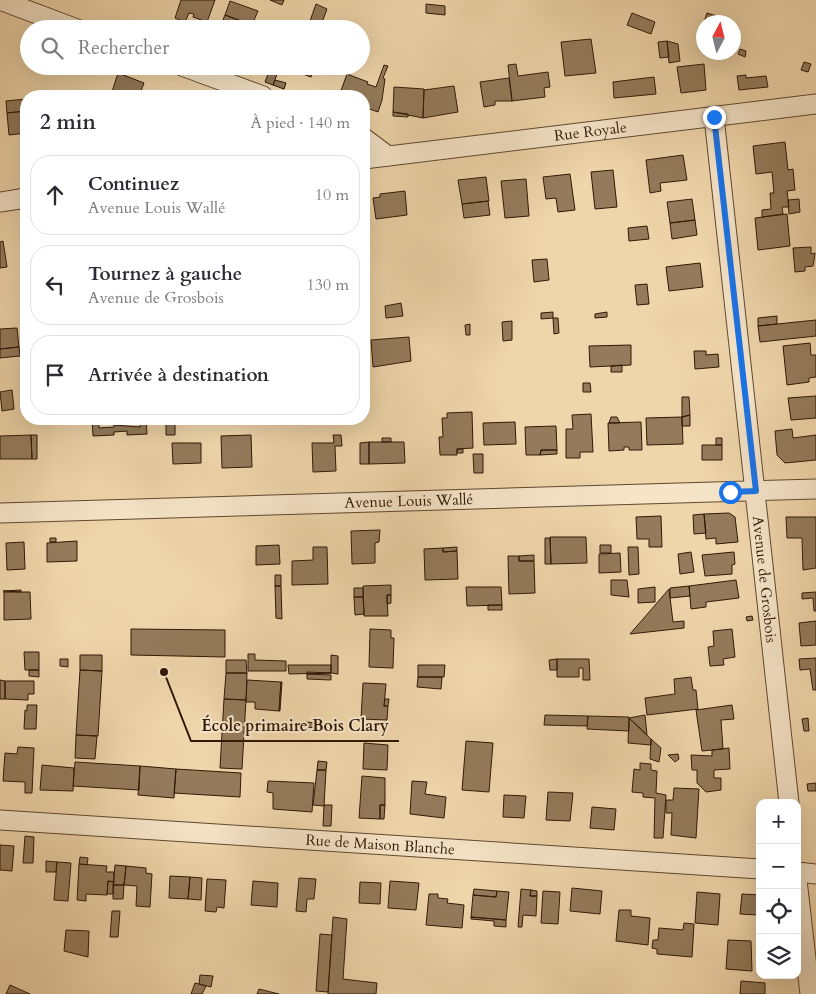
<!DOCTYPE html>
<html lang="fr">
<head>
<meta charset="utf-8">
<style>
	:root { --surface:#fff; --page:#f7f7f7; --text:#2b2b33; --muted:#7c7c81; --line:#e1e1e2 }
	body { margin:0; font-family:Cardo,serif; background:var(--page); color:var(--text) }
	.controls { position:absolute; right:15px; bottom:15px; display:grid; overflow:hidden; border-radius:10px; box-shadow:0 5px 20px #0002 }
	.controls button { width:45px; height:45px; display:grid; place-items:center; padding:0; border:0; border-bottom:1px solid var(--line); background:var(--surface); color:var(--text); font:25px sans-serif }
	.compass { position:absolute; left:696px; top:15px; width:45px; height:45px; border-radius:50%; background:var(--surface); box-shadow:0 5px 20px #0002; rotate:7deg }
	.stop { position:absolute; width:15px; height:15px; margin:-11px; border:4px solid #1a73e8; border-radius:50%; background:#fff }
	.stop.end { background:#1a73e8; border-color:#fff; box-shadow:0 1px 5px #0008 }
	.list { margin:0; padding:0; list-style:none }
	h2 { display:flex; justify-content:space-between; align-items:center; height:65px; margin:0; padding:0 20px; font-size:21px }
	h2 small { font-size:16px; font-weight:400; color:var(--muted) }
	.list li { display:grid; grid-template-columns:32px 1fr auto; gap:15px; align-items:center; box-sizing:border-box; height:80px; margin:0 10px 10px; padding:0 10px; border:1px solid var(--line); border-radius:20px }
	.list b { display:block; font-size:19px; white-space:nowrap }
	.list p { margin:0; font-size:16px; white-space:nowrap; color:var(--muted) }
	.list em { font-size:16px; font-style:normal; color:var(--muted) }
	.icon { flex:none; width:28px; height:28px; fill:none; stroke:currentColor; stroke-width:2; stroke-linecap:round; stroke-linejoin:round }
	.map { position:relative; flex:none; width:816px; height:994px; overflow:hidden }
	.search { position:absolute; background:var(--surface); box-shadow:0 5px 20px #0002; left:20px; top:20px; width:350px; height:55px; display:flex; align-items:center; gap:12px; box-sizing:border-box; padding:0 18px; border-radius:28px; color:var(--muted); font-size:19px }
	.panel { position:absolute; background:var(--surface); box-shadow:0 5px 20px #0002; left:20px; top:90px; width:350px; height:335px; border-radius:20px }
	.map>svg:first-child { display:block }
</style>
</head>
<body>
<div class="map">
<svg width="816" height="994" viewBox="0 0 816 994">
	<rect width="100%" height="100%" fill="#efd5aa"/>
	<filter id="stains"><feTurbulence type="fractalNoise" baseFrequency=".004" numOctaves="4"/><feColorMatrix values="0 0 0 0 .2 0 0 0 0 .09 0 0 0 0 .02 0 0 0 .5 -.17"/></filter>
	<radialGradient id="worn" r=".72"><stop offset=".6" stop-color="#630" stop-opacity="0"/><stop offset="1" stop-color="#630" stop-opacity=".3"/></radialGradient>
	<path fill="#947b5b" stroke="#311906" d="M181,0H215L207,22L193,17L194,14L189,13L185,22L175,18Z
		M270,0H284L282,5Z
		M230,1L258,11L252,25L225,15Z
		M316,4L327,9L321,25L310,21Z
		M426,4L445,6V15L426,13Z
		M632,13L655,22L651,34L627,25Z
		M707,13L720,17L718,22H704Z
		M225,15L252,25L251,29H219Z
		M704,23V43L697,41Z
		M591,39L596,73L565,76L561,42Z
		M667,41L669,57L660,58L658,42Z
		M667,41L678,44L680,61L669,63Z
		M740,49L746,51L745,57L738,54Z
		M804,62L811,64L808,72L801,70Z
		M516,64L518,76L548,72L550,87L544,88L545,97L512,101L508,65Z
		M704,64L706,90L681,93L677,67Z
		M384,65L388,66L383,78L385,79L382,100L378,112L364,107V96H339L347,74L368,82L367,84L376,87Z
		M271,66H280L273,85L265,82Z
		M293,66H314L311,77L292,70Z
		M118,73L144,83L139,96L111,95Z
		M746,75V78L766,76L768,87L739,90L737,76Z
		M654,77L656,94L614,98L613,82Z
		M509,78L512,101H495V105L484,107L480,82Z
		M275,80L286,83L284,89L273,85Z
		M454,86L458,112L423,118L424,90Z
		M394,87L424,89L423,118L393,112Z
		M26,99V111L7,113L6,101Z
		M26,111V133L9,135L7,113Z
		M393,112L408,114V117L393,116Z
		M785,142L788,170L793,169L795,190L787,191L789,207H782L783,214L762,217V210L771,209L770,193H774L772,172L756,174L753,146Z
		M683,155L687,180L660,183L661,191L650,193L646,160Z
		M613,170L617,207L595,209L591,172Z
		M570,174L575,210L558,212L556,198L546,199L543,177Z
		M486,177L489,201L462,204L458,180Z
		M526,179L529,216L505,218L501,181Z
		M405,191L407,215L376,219L373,198L380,197V194Z
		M692,199L695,220L670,223L667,202Z
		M799,199L800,212L789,214L788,200Z
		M488,201L490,215L464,218L462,204Z
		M787,214L790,246L758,250L755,218Z
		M695,220L697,235L672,239L670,223Z
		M647,226L649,239L629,241L628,228Z
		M3,241L7,267L0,268V242Z
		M811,247V254L815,253L813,266L805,267V271L795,272L793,248Z
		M547,259L549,280L534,282L532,260Z
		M700,263L703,287L669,291L666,267Z
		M647,284L649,304L637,305L635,285Z
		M401,303L403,316L386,318L385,306Z
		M553,312V318L541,319V313Z
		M607,312V317L595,318V314Z
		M777,316V324L758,326V318Z
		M553,318H558L559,333L554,334Z
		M816,320V336L760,342L758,326Z
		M512,321V340L503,341L502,322Z
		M470,324V335H466L465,325Z
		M17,328L19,347L0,349V329Z
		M409,337L411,361L373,367L371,340Z
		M810,343L811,355H816V377L809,378V382L787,385L783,346Z
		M631,345V365L590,367L589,346Z
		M19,347L20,356L0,358V349Z
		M694,351H706V355L718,354L719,367L695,369Z
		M622,365V372H611V366Z
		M583,383H590L591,392H583Z
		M12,390L14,409L2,411L0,392Z
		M816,396V418L791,420L788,398Z
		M682,397H689L690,415L682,417Z
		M472,412L473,448L457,449V455H440L439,437H443L442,418H447V413Z
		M591,414L593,452H580V458H566V429H573L572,415Z
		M690,415V426H682V417Z
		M611,417H617L620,423H609Z
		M682,417L683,444L647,445L646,418Z
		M92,419H99V428L114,427V425L140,427V419H146L147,434L127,435V431L114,432V435L93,436Z
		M166,419H175V435H166Z
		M515,422L516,444L484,445L483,423Z
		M641,422L642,450H629V447H624V450L609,451L608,423Z
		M556,426L557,450H541L540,455H526L525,427Z
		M792,429L793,438L816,435V460L785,463L777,455L775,431Z
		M31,435L32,459H0V436Z
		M31,435H37V459H32Z
		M251,435L252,467L222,468L221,436Z
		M333,435H341L342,446H335L336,471L313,472L312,443H334Z
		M382,438H391V442H382Z
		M716,438H722V445H716Z
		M369,442V464H360V443Z
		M369,442H404L405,463L369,464Z
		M172,443H201V463L173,464Z
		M702,445H722V460H702Z
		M457,449H463V453H457Z
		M541,450H557V454L540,455Z
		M473,454H483V473H474Z
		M729,513L735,517L738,542L716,544V538L706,539L704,514Z
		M704,514L706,533L694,534L693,515Z
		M661,516L662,547H649V539H637L636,517Z
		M786,517H816V568L803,570L802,538H787Z
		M380,530L379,542L375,543V563L352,564L351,531Z
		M550,537H586L587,563L551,564Z
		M50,538H56V542H50Z
		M545,538H550L551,564H545Z
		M77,541V561L47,562V543Z
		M24,542L25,569L7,570L6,543Z
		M279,545L280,564L256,565V546Z
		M600,545H611V553H600Z
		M313,547H327L328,584L292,585V561L313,560Z
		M457,547V551L443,552V548Z
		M628,547H638L639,574L629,575Z
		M443,548V552L457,551L458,579L425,580L424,549Z
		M691,552L694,572L680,574L678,554Z
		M734,552L735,564L732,565V574L705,576L702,555Z
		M620,553L621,572L599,573V554Z
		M534,555V561H519V556Z
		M508,556H519V561H534L535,593L509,594Z
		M275,575H281V586H275Z
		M611,580H627L629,597L611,595Z
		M736,580L739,598L706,602V607L691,609L689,586Z
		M391,585V595H387L388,616H364L363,586Z
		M275,586H281L282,619L276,618Z
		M689,586L690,596L670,598V588Z
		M466,587H501L502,605L467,606Z
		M655,587V602L638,603V589Z
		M354,588H363V597H354Z
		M669,589L673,622L684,621V628L630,634Z
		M21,590V592L3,591Z
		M4,592H30L31,619L4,620Z
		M816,592V611H814L813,598L802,599V593Z
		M387,595H391V603L387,604Z
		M354,597H363L364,614L355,615Z
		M488,605H502V610H488Z
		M752,616L753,620L747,621L746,617Z
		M816,621V645L801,646L799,623Z
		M131,629L225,630V657L131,655Z
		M370,629L391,630V638H394L393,668L369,667Z
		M732,629L735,657L723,659L724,665L710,666L708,647L714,646L713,631Z
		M24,652H39V670H25Z
		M248,654H255V660L286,661V671H248Z
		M80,655H102V671L80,670Z
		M331,655L338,656V674L331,673Z
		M816,658V690H813L810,669L800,670L799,659Z
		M60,659H68V667L60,666Z
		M557,659H589L590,680H583V668H579V677H557Z
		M557,659V670H550L549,660Z
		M226,660H246L247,673H226Z
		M288,665H331V673L289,674Z
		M418,665H445L444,677H418Z
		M29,670H39V677L29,676Z
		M80,670L102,671L98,736L76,735Z
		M307,672L331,673L307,674Z
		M226,673H247L246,700L224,699Z
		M307,674L331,675V680L307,679Z
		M418,677H442L441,689L417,687Z
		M691,677L693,690H696L698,709L647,715L645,698L675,694L674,679Z
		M0,680L5,681V699H0Z
		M247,680L281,682L279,711L255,709V702H246Z
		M5,681H34V694H28V700L5,699Z
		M281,682H282L280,711H279Z
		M363,683L386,684L384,706H388L387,720L361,719Z
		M224,699L246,700L242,769L220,768Z
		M385,699H389L388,706H384Z
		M27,705H37L36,729H24L25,710L27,711Z
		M732,705L734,719L721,720L723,749L702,751L696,710Z
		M545,715L588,716L587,726L544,725Z
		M645,715L647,735L629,718Z
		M588,716L629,717V731L587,729Z
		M629,718L651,739V745L628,743Z
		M808,718L809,731H804L802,719Z
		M305,722L329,724V729L304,727Z
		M76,735L97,736L95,759L75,758Z
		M651,739L661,748L659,762L650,759Z
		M466,741L493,743L489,792L462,790Z
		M364,743L388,745L387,770L363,769Z
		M18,747L34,748L32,793H25V782L3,781L5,753L17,754Z
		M729,748L730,769L714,770V778H721V790L706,792L697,783V770H692L691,755L712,756V750Z
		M678,754L679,759L675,762L668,755Z
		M318,761L327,762L326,770H317Z
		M75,762L140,766L139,790L73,786Z
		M640,763L651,764V770L657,771L656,793L666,795L663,838H654L655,798L643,797V793L632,792L634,769L640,770Z
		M42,765L74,768L73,791L40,790Z
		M140,766L176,769L174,798L138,795Z
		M176,769L241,773L240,797L174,793Z
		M317,770H326L324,806L313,805Z
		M362,776L385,778V805H380V819L359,818Z
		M268,781L314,783L312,812L273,809V793L267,792Z
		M412,781L427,782L425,794L446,797L444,818L410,814Z
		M816,783V791H808L807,784Z
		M674,788L699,789L696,838L671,835L672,813H666V800H673Z
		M548,792L573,793L570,821L546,820Z
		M504,795L526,796L524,818L503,817Z
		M324,805H332L331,826H323Z
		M380,805H385L384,819H380Z
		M592,807L616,809L614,830L590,828Z
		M25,836L34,837L33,863H23Z
		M0,845L14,846L12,871L0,870Z
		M80,857L88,858L87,865L79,864Z
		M46,861L57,862L56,872H46Z
		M57,862L71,863L68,901L54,900Z
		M79,864L107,866L106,872H114V882L108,881L107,895L86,894V901L77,900Z
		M115,865L126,866L124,885H113Z
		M126,866L146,868V873L152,874L150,907L136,906L137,886L124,885Z
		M170,876L190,877L188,899L169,898Z
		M190,877L202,878L201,900L188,899Z
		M299,878L316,879L314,899H307L306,912L296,911Z
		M207,879L226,880L224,908L217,907L216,912L205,911Z
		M108,881L114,882L113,894H107Z
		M253,881L278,883L277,907L251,905Z
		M390,881L419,883L416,910L388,908Z
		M360,882L381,883L380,904L359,903Z
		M113,885H124L123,899H113Z
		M572,888L602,891L600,914L570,911Z
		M474,889L497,891L496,897L473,895Z
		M521,889L531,890L530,896H537L536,916L523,915L522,927H518Z
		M531,890L537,891V896H530Z
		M497,891L509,892L506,920L471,917L473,895L496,897Z
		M543,891L560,892L558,924L541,923Z
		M697,892L720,894L718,925L695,923Z
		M429,894H438V898L448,899L447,903L464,905L462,928L426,925Z
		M742,894L760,895V927H758V915L740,914Z
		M619,910H631V916L650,918L648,945L616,941Z
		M112,911H120L118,937H110Z
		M333,917L347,919L343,979L377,983L376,994H328Z
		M471,917L506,920V927L494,926V921L471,919Z
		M684,923L694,924L692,957L657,954V949L652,948L653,940H658L659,928L683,930Z
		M66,930L89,931L88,957L64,951Z
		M320,934L332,935L328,992L316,991Z
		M728,940L751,941L752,971L726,969Z
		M200,975L213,976L211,987L199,984Z
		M741,981L765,983V994H740Z
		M195,983L206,986L202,994H191Z
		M10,985L30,994H6Z
		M259,989L279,994H257Z"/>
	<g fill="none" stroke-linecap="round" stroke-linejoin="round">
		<defs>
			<g id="minor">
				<path d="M0,0L77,29"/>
				<path d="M182,66L263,96"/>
				<path id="s1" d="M714,117L789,803"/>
				<path d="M364,138L388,156"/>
				<path id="s2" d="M364,159L816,104"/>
				<path d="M0,202L26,198"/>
				<path id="s3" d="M0,513L816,489"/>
				<path id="s4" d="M0,820L760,869"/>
				<path d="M797,872L816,874"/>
				<path d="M797,880L810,994"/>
			</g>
		</defs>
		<use href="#minor" stroke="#60482f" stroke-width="21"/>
		<use href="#minor" stroke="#f5e4c8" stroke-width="19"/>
	</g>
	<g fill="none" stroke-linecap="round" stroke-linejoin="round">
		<path stroke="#1a73e8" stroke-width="6" d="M714,117L756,491L730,492"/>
	</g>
	<g text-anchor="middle" stroke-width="4" stroke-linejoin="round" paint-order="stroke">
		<g font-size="15" fill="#311906" stroke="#f5e4c8">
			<text dy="5" stroke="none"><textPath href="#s2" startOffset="228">Rue Royale</textPath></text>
			<text dy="5" stroke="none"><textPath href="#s3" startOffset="409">Avenue Louis Wallé</textPath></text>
			<text dy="5" stroke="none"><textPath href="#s1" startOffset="465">Avenue de Grosbois</textPath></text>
			<text dy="5" stroke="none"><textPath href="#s4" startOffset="381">Rue de Maison Blanche</textPath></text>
		</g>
	</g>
	<path fill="none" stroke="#311906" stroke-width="2" d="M164 672L191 741H399"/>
	<circle fill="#311906" stroke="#f5e4c8" stroke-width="2" cx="164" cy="672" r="5"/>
	<g font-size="16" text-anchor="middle" font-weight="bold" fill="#311906" stroke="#f5e4c8" stroke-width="4" stroke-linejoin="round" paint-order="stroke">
		<text x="295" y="731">École primaire Bois Clary</text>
	</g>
	<rect width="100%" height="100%" filter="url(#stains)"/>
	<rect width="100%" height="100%" fill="url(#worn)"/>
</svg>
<div class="controls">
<button>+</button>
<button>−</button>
<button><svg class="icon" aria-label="locate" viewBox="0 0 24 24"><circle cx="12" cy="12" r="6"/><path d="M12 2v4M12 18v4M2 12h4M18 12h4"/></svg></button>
<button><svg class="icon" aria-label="layers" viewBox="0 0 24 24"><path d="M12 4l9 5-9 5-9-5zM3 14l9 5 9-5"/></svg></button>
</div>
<svg class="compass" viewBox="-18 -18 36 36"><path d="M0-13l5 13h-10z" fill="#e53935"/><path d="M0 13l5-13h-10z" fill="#7c7c81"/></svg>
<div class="stop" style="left:730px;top:492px"></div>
<div class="stop end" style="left:714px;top:117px"></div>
<div class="search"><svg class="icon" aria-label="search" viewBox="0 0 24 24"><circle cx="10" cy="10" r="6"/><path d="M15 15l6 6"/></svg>Rechercher</div>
<section class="panel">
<h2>2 min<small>À pied · 140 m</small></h2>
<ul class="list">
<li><svg class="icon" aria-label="ahead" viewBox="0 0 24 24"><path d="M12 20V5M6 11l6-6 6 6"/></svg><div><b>Continuez</b><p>Avenue Louis Wallé</p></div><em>10 m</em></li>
<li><svg class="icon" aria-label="left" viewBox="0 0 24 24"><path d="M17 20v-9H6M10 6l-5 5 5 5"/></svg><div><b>Tournez à gauche</b><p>Avenue de Grosbois</p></div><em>130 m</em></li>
<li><svg class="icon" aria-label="arrive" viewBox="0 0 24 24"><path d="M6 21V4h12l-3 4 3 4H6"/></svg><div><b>Arrivée à destination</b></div></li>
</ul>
</section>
</div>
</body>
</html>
